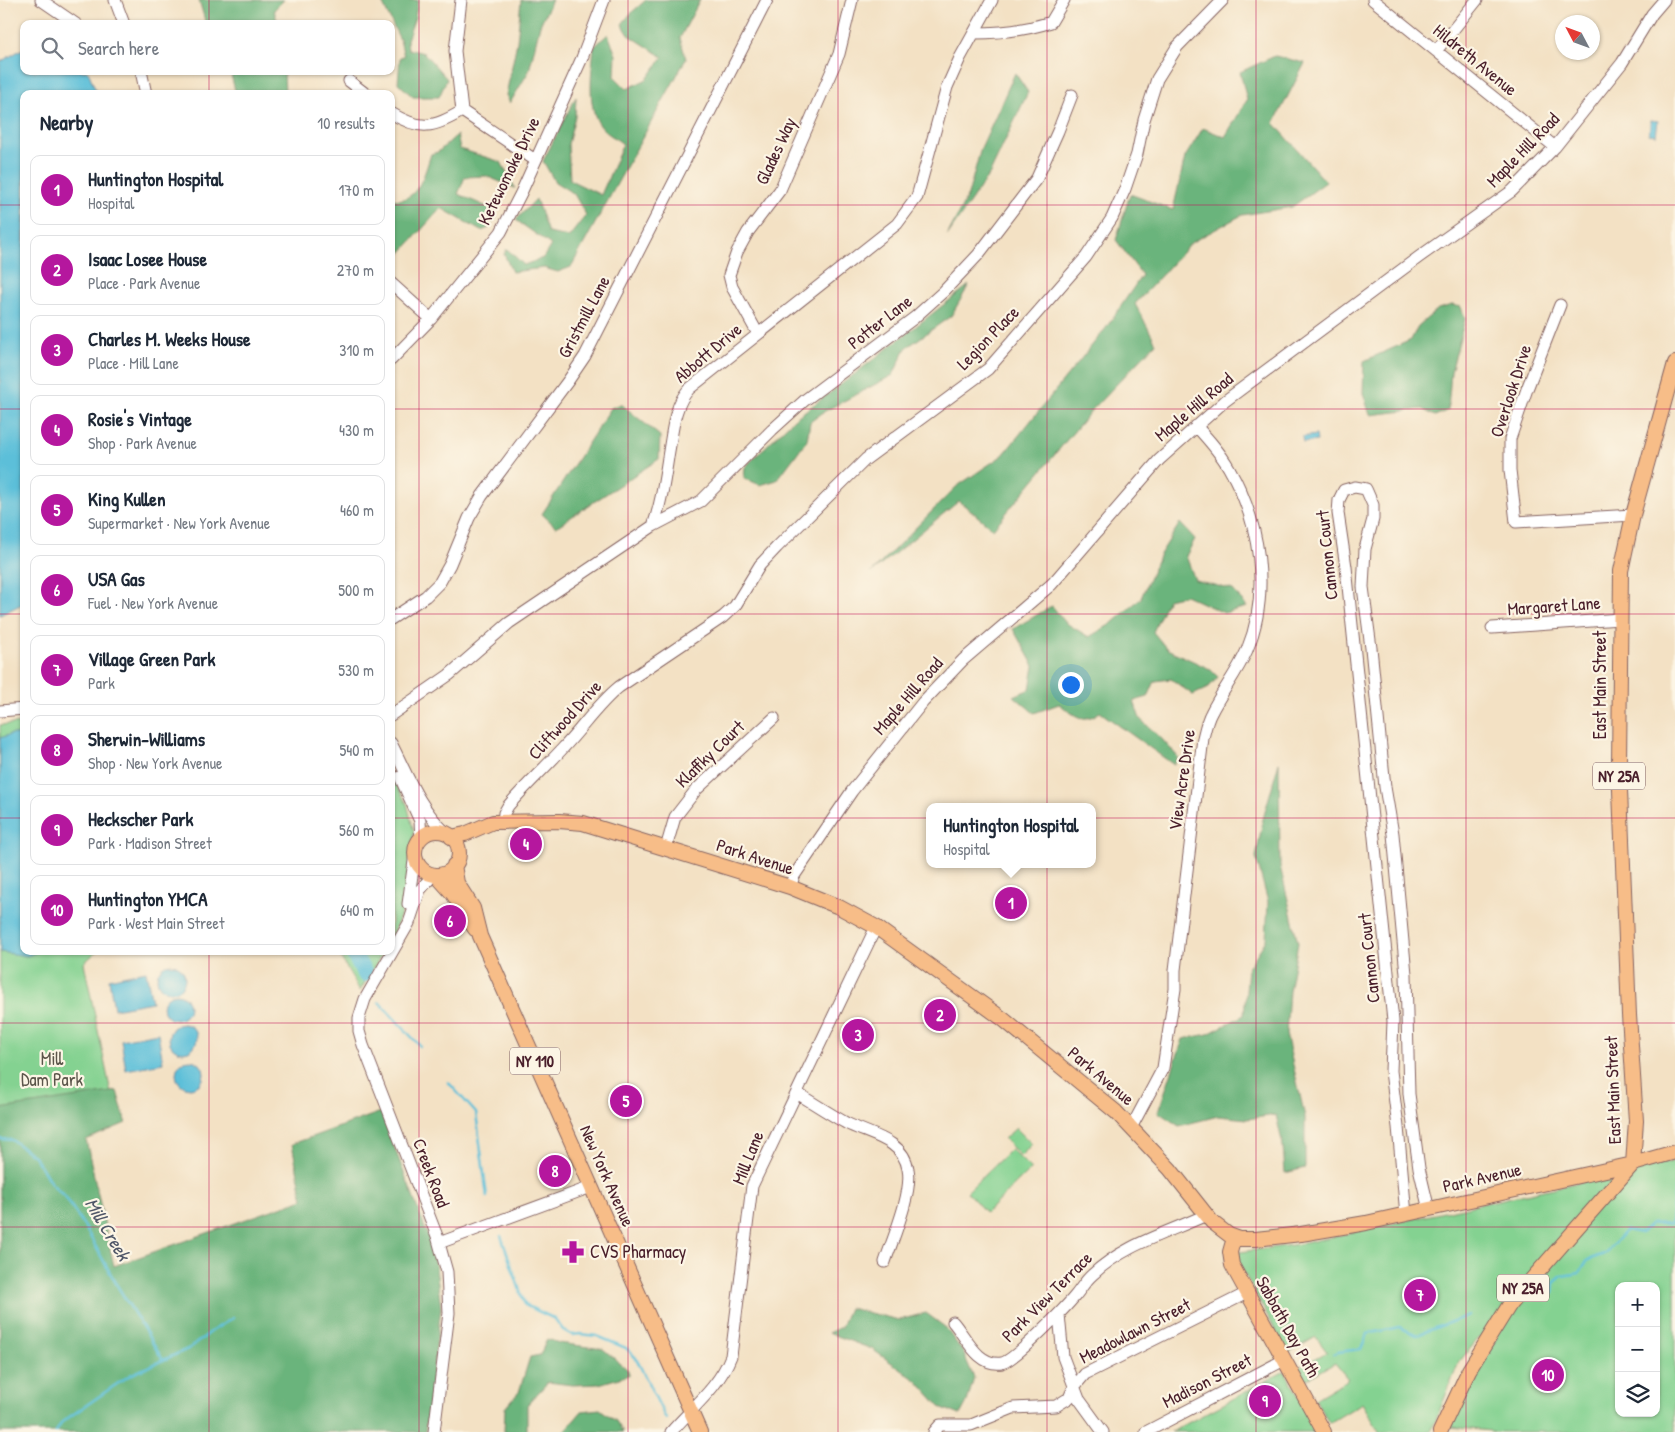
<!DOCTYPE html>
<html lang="en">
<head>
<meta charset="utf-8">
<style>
	:root { --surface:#fff; --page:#f6f6f7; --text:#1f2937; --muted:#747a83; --line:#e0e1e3; --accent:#b5179e }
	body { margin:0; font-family:"Patrick Hand",sans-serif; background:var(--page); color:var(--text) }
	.controls { position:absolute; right:15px; bottom:15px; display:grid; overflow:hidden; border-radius:10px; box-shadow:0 1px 4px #0004 }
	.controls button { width:45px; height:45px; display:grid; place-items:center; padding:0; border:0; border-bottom:1px solid var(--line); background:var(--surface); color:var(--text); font:25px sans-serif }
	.compass { position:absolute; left:1555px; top:15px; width:45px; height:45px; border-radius:50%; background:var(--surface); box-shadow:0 1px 4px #0004; rotate:311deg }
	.you { position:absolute; left:1070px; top:684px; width:18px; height:18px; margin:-12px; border:4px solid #fff; border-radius:50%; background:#1a73e8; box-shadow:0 0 0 8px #1a73e833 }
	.badge { display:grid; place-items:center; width:32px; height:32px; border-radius:50%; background:var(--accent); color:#fff; font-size:16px; font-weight:700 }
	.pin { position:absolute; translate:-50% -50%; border:2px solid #fff; box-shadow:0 1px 5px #0006 }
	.popup { position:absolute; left:926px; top:803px; width:170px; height:65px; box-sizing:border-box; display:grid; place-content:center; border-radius:10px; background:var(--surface); filter:drop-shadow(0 1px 4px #0005); font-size:16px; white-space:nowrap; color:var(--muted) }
	.popup b { font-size:19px; color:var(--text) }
	.popup::after { content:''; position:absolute; left:50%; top:100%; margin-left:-10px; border:10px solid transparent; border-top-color:var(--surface) }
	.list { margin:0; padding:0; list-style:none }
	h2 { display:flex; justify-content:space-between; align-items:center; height:65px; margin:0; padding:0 20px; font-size:21px }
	h2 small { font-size:16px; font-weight:400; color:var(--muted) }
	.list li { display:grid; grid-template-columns:32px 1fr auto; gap:15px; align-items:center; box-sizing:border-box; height:70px; margin:0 10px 10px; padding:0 10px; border:1px solid var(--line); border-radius:10px }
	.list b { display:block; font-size:19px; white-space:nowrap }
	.list p { margin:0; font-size:16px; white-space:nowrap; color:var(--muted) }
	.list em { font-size:16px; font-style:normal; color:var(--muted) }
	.icon { flex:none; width:28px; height:28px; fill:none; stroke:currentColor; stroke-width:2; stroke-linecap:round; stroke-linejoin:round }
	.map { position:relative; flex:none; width:1675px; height:1432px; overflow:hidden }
	.search { position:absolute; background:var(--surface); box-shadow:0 1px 4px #0004; left:20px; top:20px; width:375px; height:55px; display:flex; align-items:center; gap:12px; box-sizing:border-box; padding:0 18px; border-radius:10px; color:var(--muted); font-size:19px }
	.panel { position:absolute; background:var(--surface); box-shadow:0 1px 4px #0004; left:20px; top:90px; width:375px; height:865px; border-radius:10px }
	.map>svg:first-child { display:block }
</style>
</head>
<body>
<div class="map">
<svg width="1675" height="1432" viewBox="0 0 1675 1432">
	<rect width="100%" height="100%" fill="#fcf5e5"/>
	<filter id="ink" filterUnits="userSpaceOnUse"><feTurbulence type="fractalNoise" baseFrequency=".02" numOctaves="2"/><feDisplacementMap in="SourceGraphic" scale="10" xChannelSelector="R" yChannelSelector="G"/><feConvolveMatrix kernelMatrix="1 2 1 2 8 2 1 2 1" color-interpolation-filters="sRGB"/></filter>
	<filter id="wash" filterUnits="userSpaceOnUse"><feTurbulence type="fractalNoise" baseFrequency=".0096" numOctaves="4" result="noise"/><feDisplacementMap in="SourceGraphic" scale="20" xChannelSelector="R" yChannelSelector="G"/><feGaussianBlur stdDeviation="1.12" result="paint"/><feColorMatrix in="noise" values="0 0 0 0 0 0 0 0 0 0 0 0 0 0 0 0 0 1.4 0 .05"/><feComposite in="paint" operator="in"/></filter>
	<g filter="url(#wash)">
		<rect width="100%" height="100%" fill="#f3e1c4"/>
		<path fill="#84d291" stroke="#67785e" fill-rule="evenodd" d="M24,723V951H97L84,963L112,1098L0,1153V725Z
			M391,776L407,804L414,832L404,907L391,939Z
			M337,951H384L360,991Z
			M1016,1128L1032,1144L1021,1156L1004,1139Z
			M1011,1149L1031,1169L986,1213L967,1192Z
			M1675,1161V1432H1500L1451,1427L1497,1337L1479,1338L1459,1362L1431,1432H1378L1379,1431L1362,1403L1329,1423L1315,1399L1348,1379L1335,1363L1305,1380L1298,1368L1327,1352L1316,1337L1288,1353L1233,1253L1300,1244ZM1619,1286H1656V1413H1619Z
			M1285,1371L1318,1432H1171Z"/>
		<path fill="#6bb47b" stroke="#5a6a53" d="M199,0H284L274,10L278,24H206Z
			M381,0H418L415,17L407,40L408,49L424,53L447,79L439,97H413L398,83L400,57L404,56L400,40Z
			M521,0H552L540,25L529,71L510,103L506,95L517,42Z
			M646,0H700L680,38L686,59L571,267L558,272L544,268L512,272L504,254L507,249L524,265L543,258L551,245L516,220L536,199L548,233L569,237L586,215L574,194L555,182L543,161L576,97L575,116L568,144L570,180L601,195L623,144C617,139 609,135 604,130C585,112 592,70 594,47L608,34L616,55L615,77L627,89L647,79L663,57L629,35L622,24L632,12Z
			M1275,56L1305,63L1274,123L1326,182L1292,207L1242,215L1192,242L1135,304L1156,343L1091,411L993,529L959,501L871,573L956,487L1003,455L1106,328L1142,275L1116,240L1130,194L1173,210L1185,157L1203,128L1225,137L1247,100L1240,72Z
			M227,71H284L285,94H236L231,75Z
			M1015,73L1028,92L990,173L947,236L968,195L981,148Z
			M457,135L460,149L501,162L515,188L486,176L465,177L458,194L487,207L497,215L489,228L481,231L441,208L391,264V199C418,205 425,172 431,154L438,152Z
			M969,285L951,316L906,348L893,375L825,411L810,422L807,440L777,480L760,485L744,478L745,467L794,419L834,390Z
			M1452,305L1461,307L1465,319L1451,372L1448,410L1435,416L1422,409L1370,415L1363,393L1364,361L1411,340L1418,326L1438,309Z
			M621,404L660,436L659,459L556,527L542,514L611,408Z
			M1180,523L1195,539L1186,556L1195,580L1233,590L1247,607L1224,613L1185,595L1168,599L1153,632L1167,649L1210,669L1218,677L1208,688L1193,695L1171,679L1155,681L1148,697L1134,701L1140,719L1160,737L1178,757L1174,765L1100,712C1082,725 1075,715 1059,704L1034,713L1014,696L1030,689L1034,666L1013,629L1052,606L1066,623L1089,637L1111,624L1141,598L1159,556Z
			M1279,762L1280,866L1298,943L1289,991L1286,1034L1305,1117V1168L1285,1173L1283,1146L1276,1115L1247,1119L1218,1116L1179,1126L1158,1112L1183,1039L1208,1034L1244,1015L1248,968L1266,940L1268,902L1256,857L1263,819Z
			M117,1091L126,1123L86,1140L114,1266L303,1199L292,1144L381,1112L434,1252L441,1308L425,1432H0V1109Z
			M849,1308L899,1320L926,1313L945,1327L963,1352L974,1378L967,1402L960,1415L940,1407L917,1381L872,1349L828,1333L841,1327Z
			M547,1339L559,1343L603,1349L628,1370L629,1375L599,1384L572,1385L548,1382L527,1405V1432H504L505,1408L519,1392L530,1357L540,1355Z
			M600,1409L616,1421L623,1432H564L582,1411Z"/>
		<path fill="#5bbfd9" stroke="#526f82" d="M24,48V71H88L97,94H24V603L0,615V62Z
			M1651,120L1658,121L1656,135L1649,134Z
			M1316,435L1317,441L1303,443L1302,437Z
			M12,734L24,735V951H40L27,956L0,952V738Z
			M157 978a14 14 0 1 1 28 0a14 14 0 1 1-28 0Z
			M146,971L152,1002L114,1009L109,979Z
			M163 1007a13 13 0 1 1 26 0a13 13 0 1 1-26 0Z
			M169 1038a14 14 0 1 1 28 0a14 14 0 1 1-28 0Z
			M158,1033L163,1063L126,1070L121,1040Z
			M176 1074a14 14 0 1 1 28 0a14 14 0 1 1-28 0Z"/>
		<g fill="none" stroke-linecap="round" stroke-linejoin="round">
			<path stroke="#5bbfd9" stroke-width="2.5" d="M379,1002L420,1046
				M448,1082L476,1113L487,1197
				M0,1139L12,1140L35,1157L51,1183L66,1198L86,1229L118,1287L163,1360
				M501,1236L525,1305L555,1319L563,1330L572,1335L580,1334L597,1336L626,1348L636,1358L666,1419
				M1540,1286L1547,1293L1553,1294L1554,1283L1562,1276L1580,1273L1588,1260L1604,1254L1626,1230L1641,1233L1651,1224L1671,1223L1675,1189
				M1333,1354L1338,1352L1361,1349L1367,1334L1399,1327L1417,1335L1469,1315
				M56,1432L62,1422L130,1375L190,1348L212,1331L233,1318"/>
			<path stroke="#5bbfd9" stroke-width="16" d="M352,951L365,974"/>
		</g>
	</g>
	<g filter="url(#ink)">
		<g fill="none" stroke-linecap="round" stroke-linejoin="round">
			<defs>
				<path id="minor" d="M41,0L76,24
					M115,0L124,24
					M461,0L455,51L462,111L535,160
					M1373,0L1555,147
					M975,33C1002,33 1026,30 1051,22L1064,0
					M1436,51L1477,0
					M141,71L146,94
					M349,81L366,94
					M391,113C420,131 434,128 462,111
					M391,283L431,319
					M1560,305L1527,389L1510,439V470L1516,522L1633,515
					M758,334L732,287L729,275L737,252L748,232L780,190L839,54L852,0
					M391,360L431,319L501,232L521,193L582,58L604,0
					M653,526L701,501L772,430L805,400L914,318L944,291L978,255L1037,178L1058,131L1072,95
					M391,619L426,596L440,582L450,564L469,518L482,496L568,381L585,356L767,0
					M1492,628L1620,619
					M0,711L24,709
					M391,715L449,675L509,623L653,526C662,501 665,476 669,451C673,429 674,406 689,389L897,224L917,197L947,87L960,58L992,0
					M391,743C408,776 418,806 445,832
					M400,777L420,821L421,839
					M503,823L504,813L508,806C526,785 546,767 564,747C583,727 598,704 619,687L723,617L735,606L760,565L777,547L866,459L988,369L1086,257L1112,218L1125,189L1137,154L1144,120L1157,79L1177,47L1223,0
					M666,848L675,817L696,790L774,718
					M433,875L420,890L409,923L365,999L359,1018V1031L363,1045L437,1236L447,1272L449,1313L434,1432
					M790,887L794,876L852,791L923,702L963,660L1052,584L1159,460L1225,401L1419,257L1512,191L1555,147L1622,63L1652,14L1664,0
					M408,904L415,854
					M797,1093C813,1103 830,1114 846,1123C869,1135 903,1139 908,1169C913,1192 893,1238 885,1262
					M1131,1128L1163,1068L1175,989V970L1203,738C1205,730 1207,720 1211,713C1222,691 1237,673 1247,650C1271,592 1260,522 1229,468C1220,452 1208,439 1196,426
					M1406,1215L1398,1127L1391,1071L1393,1021L1346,567L1338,513L1339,500L1344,490L1355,487L1366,489L1373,505V519L1365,549L1363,587L1371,648L1385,787L1393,834L1406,974L1409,1094L1419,1168L1429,1210
					M439,1243L591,1187
					M1059,1314L1063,1357L1079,1399L1103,1432
					M953,1322C966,1337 978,1367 1002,1363C1015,1360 1065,1308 1075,1296C1081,1289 1085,1281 1092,1275C1123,1245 1167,1233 1206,1215
					M671,1432C692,1408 719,1387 731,1356L752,1186L876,927
					M934,1432L940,1425H971L1013,1408L1056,1406L1069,1398L1074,1387L1085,1374L1247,1293
					M1146,1432L1284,1360"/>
				<path id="major" d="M415 853a22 22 0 1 1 44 0a22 22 0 1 1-44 0Z
					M451,837L465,834L493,822L559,821L583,823L790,887L839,907L876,927L1003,1019L1116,1112L1170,1169L1212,1222L1229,1235L1240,1239H1256L1301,1234L1366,1223L1633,1164L1675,1152
					M454,865L457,883L473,908L480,936L700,1432
					M436,875L453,894L475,929
					M1633,1164L1636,1121L1629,1015L1619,765L1621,571L1633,515L1675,363
					M1234,1238L1230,1252L1232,1265L1324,1432
					M1440,1432L1469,1370L1510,1304L1633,1164"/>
			</defs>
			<use href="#minor" stroke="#856361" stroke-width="13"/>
			<use href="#major" stroke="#856361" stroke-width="16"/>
			<use href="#minor" stroke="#fff" stroke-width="11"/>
			<use href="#major" stroke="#f7bd88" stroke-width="14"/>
		</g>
	</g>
	<path fill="none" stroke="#c2185b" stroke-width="1" stroke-opacity="0.55" d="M209,0V24M419,0V1432M628,0V1432M838,0V1432M1047,0V1432M1256,0V1432M1466,0V1432M209,71V94M0,205H24M391,205H1675M0,409H24M391,409H1675M0,614H24M391,614H1675M0,818H24M391,818H1675M209,951V1432M0,1023H1675M0,1227H1675"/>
	<defs>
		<symbol id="pharmacy-bare" viewBox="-9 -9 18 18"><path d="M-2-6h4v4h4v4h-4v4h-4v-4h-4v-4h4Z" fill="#b5179e" stroke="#fcf5e5" stroke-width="2.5" paint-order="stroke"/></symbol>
	</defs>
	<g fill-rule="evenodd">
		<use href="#pharmacy-bare" x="557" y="1236" width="32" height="32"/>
	</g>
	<g text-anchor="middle" stroke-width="4.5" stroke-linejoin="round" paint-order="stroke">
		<g fill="#fcf5e5" stroke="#7f5f63" stroke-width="1">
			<rect x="1593" y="762.5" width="52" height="27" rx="4"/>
			<rect x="510" y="1047.5" width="50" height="27" rx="4"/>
			<rect x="1497" y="1274.5" width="52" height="27" rx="4"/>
		</g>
		<g font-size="16" font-weight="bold" fill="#4a1f2b">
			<text x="1619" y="782">NY 25A</text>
			<text x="535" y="1067">NY 110</text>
			<text x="1523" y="1294">NY 25A</text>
		</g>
		<g font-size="18" fill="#4a1f2b" stroke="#fcf5e5">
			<text transform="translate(1475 60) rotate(39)" y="6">Hildreth Avenue</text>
			<text transform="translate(1523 150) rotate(-46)" y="6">Maple Hill Road</text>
			<text transform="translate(776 151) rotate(-65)" y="6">Glades Way</text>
			<text transform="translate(509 171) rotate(-64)" y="6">Ketewomoke Drive</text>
			<text transform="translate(584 317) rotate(-62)" y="6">Gristmill Lane</text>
			<text transform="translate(880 322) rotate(-38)" y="6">Potter Lane</text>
			<text transform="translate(988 338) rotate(-46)" y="6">Legion Place</text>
			<text transform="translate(708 353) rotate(-40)" y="6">Abbott Drive</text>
			<text transform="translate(1511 391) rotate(-72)" y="6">Overlook Drive</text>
			<text transform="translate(1194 407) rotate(-40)" y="6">Maple Hill Road</text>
			<text transform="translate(1327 555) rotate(-96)" y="6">Cannon Court</text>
			<text transform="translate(1554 606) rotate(-4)" y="6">Margaret Lane</text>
			<text transform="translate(1600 685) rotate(-90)" y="6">East Main Street</text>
			<text transform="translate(908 696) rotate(-49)" y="6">Maple Hill Road</text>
			<text transform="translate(565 720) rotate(-48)" y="6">Cliftwood Drive</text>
			<text transform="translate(710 754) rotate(-44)" y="6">Klaffky Court</text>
			<text transform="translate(1182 780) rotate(-82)" y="6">View Acre Drive</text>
			<text transform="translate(755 857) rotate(18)" y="6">Park Avenue</text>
			<text transform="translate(1369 958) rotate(-96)" y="6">Cannon Court</text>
			<text transform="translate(1101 1076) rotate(40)" y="6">Park Avenue</text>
			<text transform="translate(1613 1090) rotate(-92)" y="6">East Main Street</text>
			<text transform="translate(748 1158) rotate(-68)" y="6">Mill Lane</text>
			<text transform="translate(431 1173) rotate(69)" y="6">Creek Road</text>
			<text transform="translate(607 1176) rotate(66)" y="6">New York Avenue</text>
			<text transform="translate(1482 1178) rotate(-13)" y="6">Park Avenue</text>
			<text transform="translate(1047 1297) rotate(-45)" y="6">Park View Terrace</text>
			<text transform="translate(1288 1327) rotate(61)" y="6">Sabbath Day Path</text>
			<text transform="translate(1135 1331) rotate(-27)" y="6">Meadowlawn Street</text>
			<text transform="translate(1207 1381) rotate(-27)" y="6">Madison Street</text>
		</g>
		<g font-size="18" fill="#5b554a" stroke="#fcf5e5">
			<text x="52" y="1065">Mill<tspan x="52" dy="21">Dam Park</tspan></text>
		</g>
		<g font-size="18" fill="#4a1f2b" stroke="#fcf5e5" text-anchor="start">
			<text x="590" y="1258">CVS Pharmacy</text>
		</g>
		<g font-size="19" font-style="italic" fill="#505768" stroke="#fcf5e5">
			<text transform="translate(108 1229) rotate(59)" y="7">Mill Creek</text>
		</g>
	</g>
</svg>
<div class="controls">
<button>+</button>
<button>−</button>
<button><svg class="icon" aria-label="layers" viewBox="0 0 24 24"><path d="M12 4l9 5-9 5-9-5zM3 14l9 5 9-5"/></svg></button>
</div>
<svg class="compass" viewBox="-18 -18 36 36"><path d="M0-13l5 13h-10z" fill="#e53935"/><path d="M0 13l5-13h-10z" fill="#747a83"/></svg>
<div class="you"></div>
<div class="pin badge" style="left:1011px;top:903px">1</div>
<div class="popup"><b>Huntington Hospital</b>Hospital</div>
<div class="pin badge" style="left:940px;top:1015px">2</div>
<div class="pin badge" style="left:858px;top:1035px">3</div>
<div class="pin badge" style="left:526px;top:844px">4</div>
<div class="pin badge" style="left:626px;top:1101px">5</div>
<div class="pin badge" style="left:450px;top:921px">6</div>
<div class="pin badge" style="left:1420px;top:1295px">7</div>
<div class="pin badge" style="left:555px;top:1171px">8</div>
<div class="pin badge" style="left:1265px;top:1401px">9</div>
<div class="pin badge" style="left:1548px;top:1375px">10</div>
<div class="search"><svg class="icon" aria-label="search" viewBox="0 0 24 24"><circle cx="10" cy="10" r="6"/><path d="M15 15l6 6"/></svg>Search here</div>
<section class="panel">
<h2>Nearby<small>10 results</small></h2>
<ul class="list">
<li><span class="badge">1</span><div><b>Huntington Hospital</b><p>Hospital</p></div><em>170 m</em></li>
<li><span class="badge">2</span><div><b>Isaac Losee House</b><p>Place · Park Avenue</p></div><em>270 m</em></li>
<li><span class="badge">3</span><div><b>Charles M. Weeks House</b><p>Place · Mill Lane</p></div><em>310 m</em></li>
<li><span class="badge">4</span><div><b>Rosie's Vintage</b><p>Shop · Park Avenue</p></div><em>430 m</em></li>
<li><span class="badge">5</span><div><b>King Kullen</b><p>Supermarket · New York Avenue</p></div><em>460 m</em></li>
<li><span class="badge">6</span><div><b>USA Gas</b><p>Fuel · New York Avenue</p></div><em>500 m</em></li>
<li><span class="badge">7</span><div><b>Village Green Park</b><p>Park</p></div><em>530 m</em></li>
<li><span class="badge">8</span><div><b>Sherwin-Williams</b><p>Shop · New York Avenue</p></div><em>540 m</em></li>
<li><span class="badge">9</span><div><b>Heckscher Park</b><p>Park · Madison Street</p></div><em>560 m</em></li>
<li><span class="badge">10</span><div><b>Huntington YMCA</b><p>Park · West Main Street</p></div><em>640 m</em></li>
</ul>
</section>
</div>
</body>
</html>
